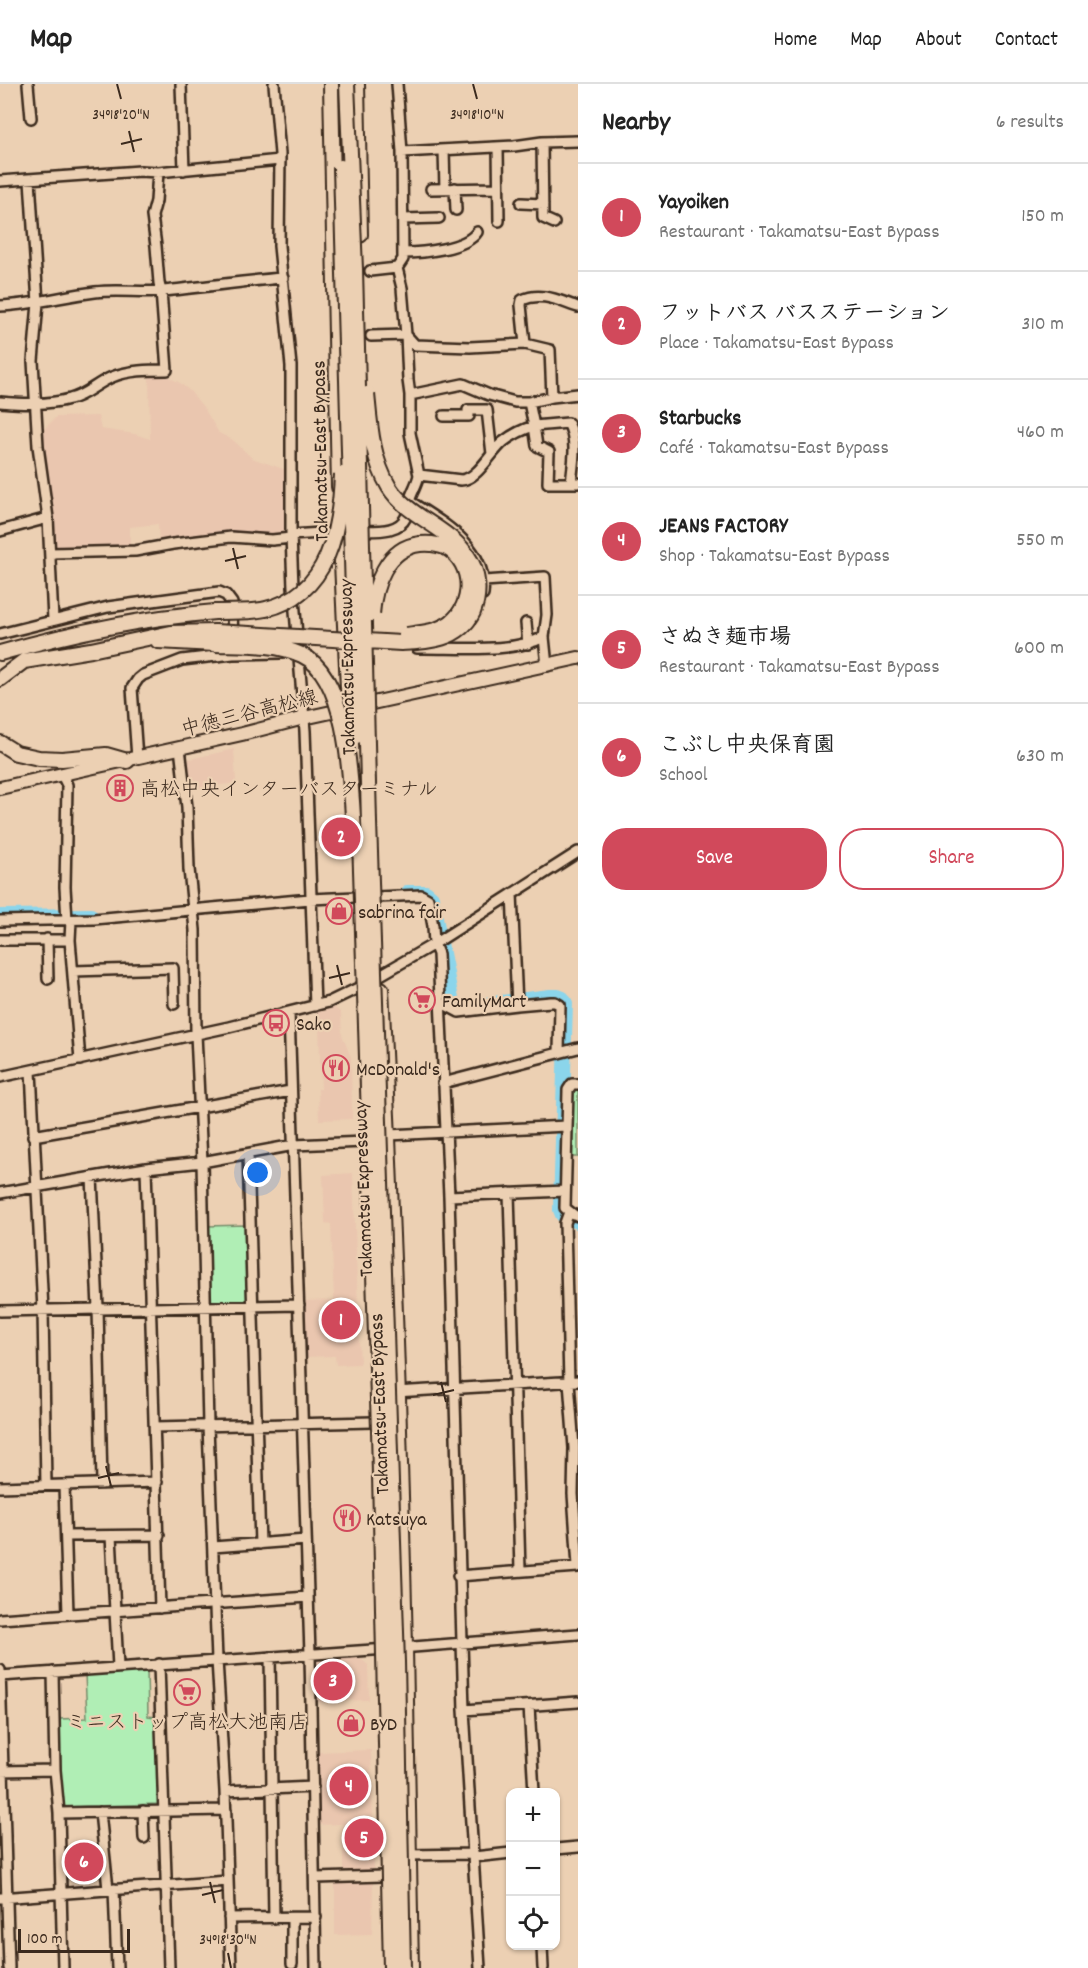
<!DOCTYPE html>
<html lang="en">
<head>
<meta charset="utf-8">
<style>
	:root { --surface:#fff; --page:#f6f6f6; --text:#222; --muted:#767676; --line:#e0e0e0; --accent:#d1495b }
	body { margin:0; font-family:Dekko,"Klee One",sans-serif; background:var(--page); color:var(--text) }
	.controls { position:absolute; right:18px; bottom:18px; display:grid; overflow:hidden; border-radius:12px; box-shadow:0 2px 4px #0004 }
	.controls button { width:54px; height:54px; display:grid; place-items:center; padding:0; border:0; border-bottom:2px solid var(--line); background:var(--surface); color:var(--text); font:30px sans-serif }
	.scale { position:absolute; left:18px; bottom:15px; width:112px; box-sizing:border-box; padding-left:6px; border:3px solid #3b2a1e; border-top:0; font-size:16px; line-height:21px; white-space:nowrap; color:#3b2a1e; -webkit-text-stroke:4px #ecd0b3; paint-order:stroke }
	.you { position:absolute; left:258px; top:1089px; width:21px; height:21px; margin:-15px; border:4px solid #fff; border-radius:50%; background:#1a73e8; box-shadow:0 0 0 9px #1a73e833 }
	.badge { display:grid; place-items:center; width:39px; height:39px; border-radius:50%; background:var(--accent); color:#fff; font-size:20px; font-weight:700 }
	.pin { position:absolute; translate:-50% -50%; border:3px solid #fff; box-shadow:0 2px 6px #0006 }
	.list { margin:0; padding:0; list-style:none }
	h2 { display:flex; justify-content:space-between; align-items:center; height:78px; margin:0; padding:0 24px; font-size:26px }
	h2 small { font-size:20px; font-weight:400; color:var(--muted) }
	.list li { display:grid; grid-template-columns:39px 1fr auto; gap:18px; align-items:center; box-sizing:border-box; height:108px; padding:0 24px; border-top:2px solid var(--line) }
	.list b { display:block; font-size:22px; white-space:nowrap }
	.list p { margin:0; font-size:20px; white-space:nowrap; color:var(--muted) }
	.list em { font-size:20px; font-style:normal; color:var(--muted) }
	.actions { display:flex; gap:12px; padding:18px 24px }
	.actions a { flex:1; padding:14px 0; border:2px solid var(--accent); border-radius:24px; text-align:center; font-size:21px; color:var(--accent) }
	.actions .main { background:var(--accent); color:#fff }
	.icon { flex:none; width:33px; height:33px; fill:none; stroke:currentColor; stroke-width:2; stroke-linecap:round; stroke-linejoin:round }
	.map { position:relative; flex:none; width:578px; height:1884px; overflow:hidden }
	header { display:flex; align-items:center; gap:36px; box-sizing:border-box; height:84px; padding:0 30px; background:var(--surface); border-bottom:2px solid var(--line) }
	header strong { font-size:28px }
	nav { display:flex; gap:33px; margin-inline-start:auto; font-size:21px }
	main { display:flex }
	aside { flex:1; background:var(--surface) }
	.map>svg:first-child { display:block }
</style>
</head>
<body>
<header>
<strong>Map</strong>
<nav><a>Home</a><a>Map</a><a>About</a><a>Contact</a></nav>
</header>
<main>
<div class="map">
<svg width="578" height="1884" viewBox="0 0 578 1884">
	<rect width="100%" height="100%" fill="#ecd0b3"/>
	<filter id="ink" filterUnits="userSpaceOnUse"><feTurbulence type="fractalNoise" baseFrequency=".0167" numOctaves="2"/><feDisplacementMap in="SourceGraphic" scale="12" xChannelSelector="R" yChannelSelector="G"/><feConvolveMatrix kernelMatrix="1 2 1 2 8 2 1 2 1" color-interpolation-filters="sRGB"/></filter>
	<g filter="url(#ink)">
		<path fill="#eac6af" d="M149,290H163L180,299L190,307L204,324L219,349L233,356L252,374L289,387L288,451L159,459L158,440L130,443V462L53,465L42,360L43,346L56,333L98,332L101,345L135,350L150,355Z
			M234,665L236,699L190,705L186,676Z
			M334,923L341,929L342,951L351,973L352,1035L319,1036L318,1005H321L319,943L316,929Z
			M353,1089L360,1280L336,1281L335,1272L305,1273L303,1217L334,1216L331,1140L325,1139L323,1091Z
			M360,1574L368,1581L369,1616L315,1618L314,1579L318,1575Z
			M371,1666L374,1784L371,1787H343V1740L317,1741L315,1668Z
			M371,1795L373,1798L372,1850L335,1851V1796Z"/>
		<path fill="#b0eeb5" stroke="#768c6a" stroke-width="1.5" d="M578,1003V1073H570L572,1006Z
			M246,1141L248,1217L209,1218L207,1142Z
			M147,1586L148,1632L156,1633L159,1720L62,1723L59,1635L87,1634L85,1590Z"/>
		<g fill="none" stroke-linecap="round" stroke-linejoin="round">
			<path stroke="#8bd5eb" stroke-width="14" d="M407,808H426L432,813L452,915L454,919L461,923L550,912H558L563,914L566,919L560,1126L562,1131L578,1138
				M0,832L91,831"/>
			<path stroke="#c9af95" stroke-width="9" stroke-dasharray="9 4.5" stroke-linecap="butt" d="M177,522L182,567"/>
			<defs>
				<path id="minor" d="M28,0L31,34
					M181,0L184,86
					M274,0L280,70L279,162L291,282V451L293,503L305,647L315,922
					M397,0L402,68
					M542,58L543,134L554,139
					M498,63L499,137
					M444,66L445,105
					M30,96L38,219L33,277L38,362L48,434L53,536
					M0,97L140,87L158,88L280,76
					M455,104L456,126
					M431,105L498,104
					M521,119L543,120
					M403,135L439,134
					M403,169C422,169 466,165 477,148
					M370,187L397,184L403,175L402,68L514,62L542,58L578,57
					M0,222C32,221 63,212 95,208C118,205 141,209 164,207C204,203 243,197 283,194
					M406,251L408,296L410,311V349L419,391
					M406,251L415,261L470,263L525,260
					M371,252L406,251L402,204L397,184
					M410,311L463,300L489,311L515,318H529
					M552,313L550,266L525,260L521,221L522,216C541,207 559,217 578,223
					M0,318C24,320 47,321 70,315C85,312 97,299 112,293C129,286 149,286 167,286L161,207L159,199L156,162L152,132L156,117L158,88
					M444,332H469L468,326H487L492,370
					M571,399C573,380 578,357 568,339L534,342L537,362L549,368L548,399H578
					M409,417C443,439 489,463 483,511
					M0,447L48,434
					M357,447C373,446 398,450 406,433C408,428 408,423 409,418C411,409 417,401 419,391L461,396C477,396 491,368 503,358C512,351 524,345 534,342L529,318L552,313L578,310
					M291,451L337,448
					M50,469L135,467L173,460L231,453L272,456L291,454
					M484,497L545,493L547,531L544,553L547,582
					M526,539L528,560
					M0,550L108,523L219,508L226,511L232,519L233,570L281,569
					M417,564C453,563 512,570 544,553
					M180,664L187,723L189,785L195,846L196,950L202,1078L208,1342L217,1576L225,1707L231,1884
					M137,674L132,604L138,595L143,591L182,576L233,570
					M62,691L67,701L65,803L67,836
					M512,810L517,921L551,918H555L560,921L559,969
					M377,813L421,811L428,815L433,842L434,860L438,870L449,1112L464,1626L480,1884
					M71,836L70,856L80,976
					M0,837L94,835L310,815L356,813
					M47,855L48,895
					M0,856H70
					M73,887L173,884L174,920
					M440,918L459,928L517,921
					M289,929L310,1570L316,1884
					M31,987L43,1226L46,1401
					M0,993L229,943L329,918L358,904L434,860L578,768
					M443,999L578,964
					M578,1000H572L568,1006L565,1124L574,1131L578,1132
					M389,1051L567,1042
					M33,1052L291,1007
					M248,1070L260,1460
					M146,1084L160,1524
					M92,1093L98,1224L102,1400
					M0,1109L146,1084L202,1078L294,1061L364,1058
					M509,1109L520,1486
					M449,1112L565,1107
					M569,1128L565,1139L569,1298L574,1364L573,1410L578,1482
					M0,1227L299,1221
					M395,1308L578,1297
					M155,1343L373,1338
					M64,1401L68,1530
					M0,1403L157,1398
					M66,1452L159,1451
					M111,1452L118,1583
					M213,1463L306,1456
					M458,1492L578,1483
					M0,1535L308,1513
					M401,1564L578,1550
					M270,1573L274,1834
					M159,1580L169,1884
					M0,1586L9,1884
					M53,1588L55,1686L59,1729L63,1884
					M0,1592L387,1565
					M529,1622L534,1708
					M464,1626L578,1618
					M0,1687L55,1686
					M225,1707L313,1703
					M143,1727L144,1754
					M100,1728L108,1805
					M59,1729L226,1726
					M556,1765L578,1763
					M408,1771L474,1770
					M474,1773L511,1769
					M316,1794L383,1792
					M114,1805L117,1884
					M0,1814L228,1797
					M229,1834L316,1833
					M292,1834V1880
					M542,1862L543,1884"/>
				<path id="major" d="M0,704L242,650L304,634L578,574"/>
				<path id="highway" d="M331,0L339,403
					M357,0L360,151
					M340,437L350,646
					M158,557L215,560
					M0,569C70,549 142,534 215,528
					M0,595L24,577L91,566L171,549L215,548
					M0,659L16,669L39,674L62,675L106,671L127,677
					M381,905C392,1124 400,1344 405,1564C408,1671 408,1777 411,1884"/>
			</defs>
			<use href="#minor" stroke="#3b2a1e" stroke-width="14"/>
			<use href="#major" stroke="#3b2a1e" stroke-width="16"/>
			<use href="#highway" stroke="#3b2a1e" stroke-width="18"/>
			<use href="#minor" stroke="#ecd0b3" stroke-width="9"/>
			<use href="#major" stroke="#ecd0b3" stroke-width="12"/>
			<use href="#highway" stroke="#ecd0b3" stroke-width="14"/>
			<defs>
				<path id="highway-bridge" d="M347,0L355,185L369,738L397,1578L403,1884
					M341,83L357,652
					M215,528C231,527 249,529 266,525C329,510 340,445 342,390
					M372,530C374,502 386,464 420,460C429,459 438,460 447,464C474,480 474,521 450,539C437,548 421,549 406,551
					M215,548L401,559C428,558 460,556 473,528C479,513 479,499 474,484C459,445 410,437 389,403C372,375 370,341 367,310
					M215,560C243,561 276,559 302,571C352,594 351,716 355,764
					M360,755L379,1346L391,1884"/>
			</defs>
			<use href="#highway-bridge" stroke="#3b2a1e" stroke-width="18" stroke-linecap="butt"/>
			<use href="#highway-bridge" stroke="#ecd0b3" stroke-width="14"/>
		</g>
	</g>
	<path fill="none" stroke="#3b2a1e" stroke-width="2" d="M117,0L121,15M473,0L477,15M129,47L134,68M121,60L142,55M233,464L238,485M225,477L246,472M337,881L342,901M329,894L350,889M441,1298L446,1318M433,1311L454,1306M106,1382L111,1402M98,1394L119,1389M210,1798L215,1819M202,1811L223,1806M228,1869L231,1884"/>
	<defs>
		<symbol id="building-ring" viewBox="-11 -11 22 22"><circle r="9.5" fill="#ecd0b3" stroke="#d1495b" stroke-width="1.5"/><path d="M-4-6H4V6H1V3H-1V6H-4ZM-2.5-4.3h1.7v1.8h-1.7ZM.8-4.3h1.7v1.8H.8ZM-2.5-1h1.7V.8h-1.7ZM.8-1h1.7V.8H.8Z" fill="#d1495b"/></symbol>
		<symbol id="shop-ring" viewBox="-11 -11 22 22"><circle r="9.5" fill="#ecd0b3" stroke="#d1495b" stroke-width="1.5"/><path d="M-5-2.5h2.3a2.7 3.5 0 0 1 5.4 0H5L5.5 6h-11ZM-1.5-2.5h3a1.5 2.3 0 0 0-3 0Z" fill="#d1495b"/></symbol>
		<symbol id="supermarket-ring" viewBox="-11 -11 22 22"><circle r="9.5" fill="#ecd0b3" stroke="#d1495b" stroke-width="1.5"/><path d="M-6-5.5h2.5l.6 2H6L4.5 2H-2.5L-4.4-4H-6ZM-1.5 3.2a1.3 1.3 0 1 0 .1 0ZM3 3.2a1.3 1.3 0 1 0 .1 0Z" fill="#d1495b"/></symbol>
		<symbol id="bus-ring" viewBox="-11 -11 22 22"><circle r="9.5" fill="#ecd0b3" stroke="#d1495b" stroke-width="1.5"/><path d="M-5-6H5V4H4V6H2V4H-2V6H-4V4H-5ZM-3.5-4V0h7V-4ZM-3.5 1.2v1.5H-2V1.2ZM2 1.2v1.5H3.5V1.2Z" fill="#d1495b"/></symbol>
		<symbol id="restaurant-ring" viewBox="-11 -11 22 22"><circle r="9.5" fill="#ecd0b3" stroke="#d1495b" stroke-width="1.5"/><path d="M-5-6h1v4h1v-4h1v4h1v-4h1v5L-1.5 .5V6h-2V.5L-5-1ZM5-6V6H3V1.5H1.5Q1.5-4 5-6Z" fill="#d1495b"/></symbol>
	</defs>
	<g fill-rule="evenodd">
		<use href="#building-ring" x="105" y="689" width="30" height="30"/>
		<use href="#shop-ring" x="324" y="812" width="30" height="30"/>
		<use href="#supermarket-ring" x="407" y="901" width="30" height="30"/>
		<use href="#bus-ring" x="261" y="924" width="30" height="30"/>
		<use href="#restaurant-ring" x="321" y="969" width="30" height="30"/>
		<use href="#restaurant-ring" x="332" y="1419" width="30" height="30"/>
		<use href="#supermarket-ring" x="172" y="1593" width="30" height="30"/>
		<use href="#shop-ring" x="336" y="1624" width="30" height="30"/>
	</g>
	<g text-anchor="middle" stroke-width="4.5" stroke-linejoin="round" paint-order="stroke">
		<g font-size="20" fill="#3b2a1e" stroke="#ecd0b3">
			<text transform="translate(319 367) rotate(-91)" y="7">Takamatsu-East Bypass</text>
			<text transform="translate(346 583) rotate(-91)" y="7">Takamatsu Expressway</text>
			<text transform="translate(249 628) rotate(-14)" y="7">中徳三谷高松線</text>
			<text transform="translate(362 1105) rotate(-92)" y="7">Takamatsu Expressway</text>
			<text transform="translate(378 1320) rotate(-92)" y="7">Takamatsu-East Bypass</text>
		</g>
		<g font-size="20" fill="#3b2a1e" stroke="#ecd0b3" text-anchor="start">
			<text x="140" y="711">高松中央インターバスターミナル</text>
			<text x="358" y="834">sabrina fair</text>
			<text x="442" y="923">FamilyMart</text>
			<text x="296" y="946">Sako</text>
			<text x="356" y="991">McDonald's</text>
			<text x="366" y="1441">Katsuya</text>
			<text x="187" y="1644" text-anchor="middle">ミニストップ高松大池南店</text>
			<text x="370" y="1646">BYD</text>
		</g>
	</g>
	<g font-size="15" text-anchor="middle" fill="#3b2a1e" stroke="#ecd0b3" stroke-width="4.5" stroke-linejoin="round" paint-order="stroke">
		<text x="121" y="35">34°18'20"N</text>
		<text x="477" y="35">34°18'10"N</text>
		<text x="228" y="1860">34°18'30"N</text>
	</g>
</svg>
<div class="controls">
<button>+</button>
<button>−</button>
<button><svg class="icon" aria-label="locate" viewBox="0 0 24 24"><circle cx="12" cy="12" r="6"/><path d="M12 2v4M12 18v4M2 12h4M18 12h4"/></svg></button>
</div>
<div class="scale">100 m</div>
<div class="you"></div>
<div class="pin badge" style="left:341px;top:1236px">1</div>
<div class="pin badge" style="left:341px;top:753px">2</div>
<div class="pin badge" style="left:333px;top:1597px">3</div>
<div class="pin badge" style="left:349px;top:1702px">4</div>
<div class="pin badge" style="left:364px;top:1754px">5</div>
<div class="pin badge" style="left:84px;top:1778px">6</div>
</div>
<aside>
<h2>Nearby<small>6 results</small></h2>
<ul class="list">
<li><span class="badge">1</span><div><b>Yayoiken</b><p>Restaurant · Takamatsu-East Bypass</p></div><em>150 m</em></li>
<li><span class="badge">2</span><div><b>フットバス バスステーション</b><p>Place · Takamatsu-East Bypass</p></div><em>310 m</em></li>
<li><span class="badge">3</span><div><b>Starbucks</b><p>Café · Takamatsu-East Bypass</p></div><em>460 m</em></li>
<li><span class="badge">4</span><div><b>JEANS FACTORY</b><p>Shop · Takamatsu-East Bypass</p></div><em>550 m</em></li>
<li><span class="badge">5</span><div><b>さぬき麺市場</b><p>Restaurant · Takamatsu-East Bypass</p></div><em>600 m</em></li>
<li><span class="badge">6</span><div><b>こぶし中央保育園</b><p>School</p></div><em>630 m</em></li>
</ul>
<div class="actions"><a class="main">Save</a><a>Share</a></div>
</aside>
</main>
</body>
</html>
